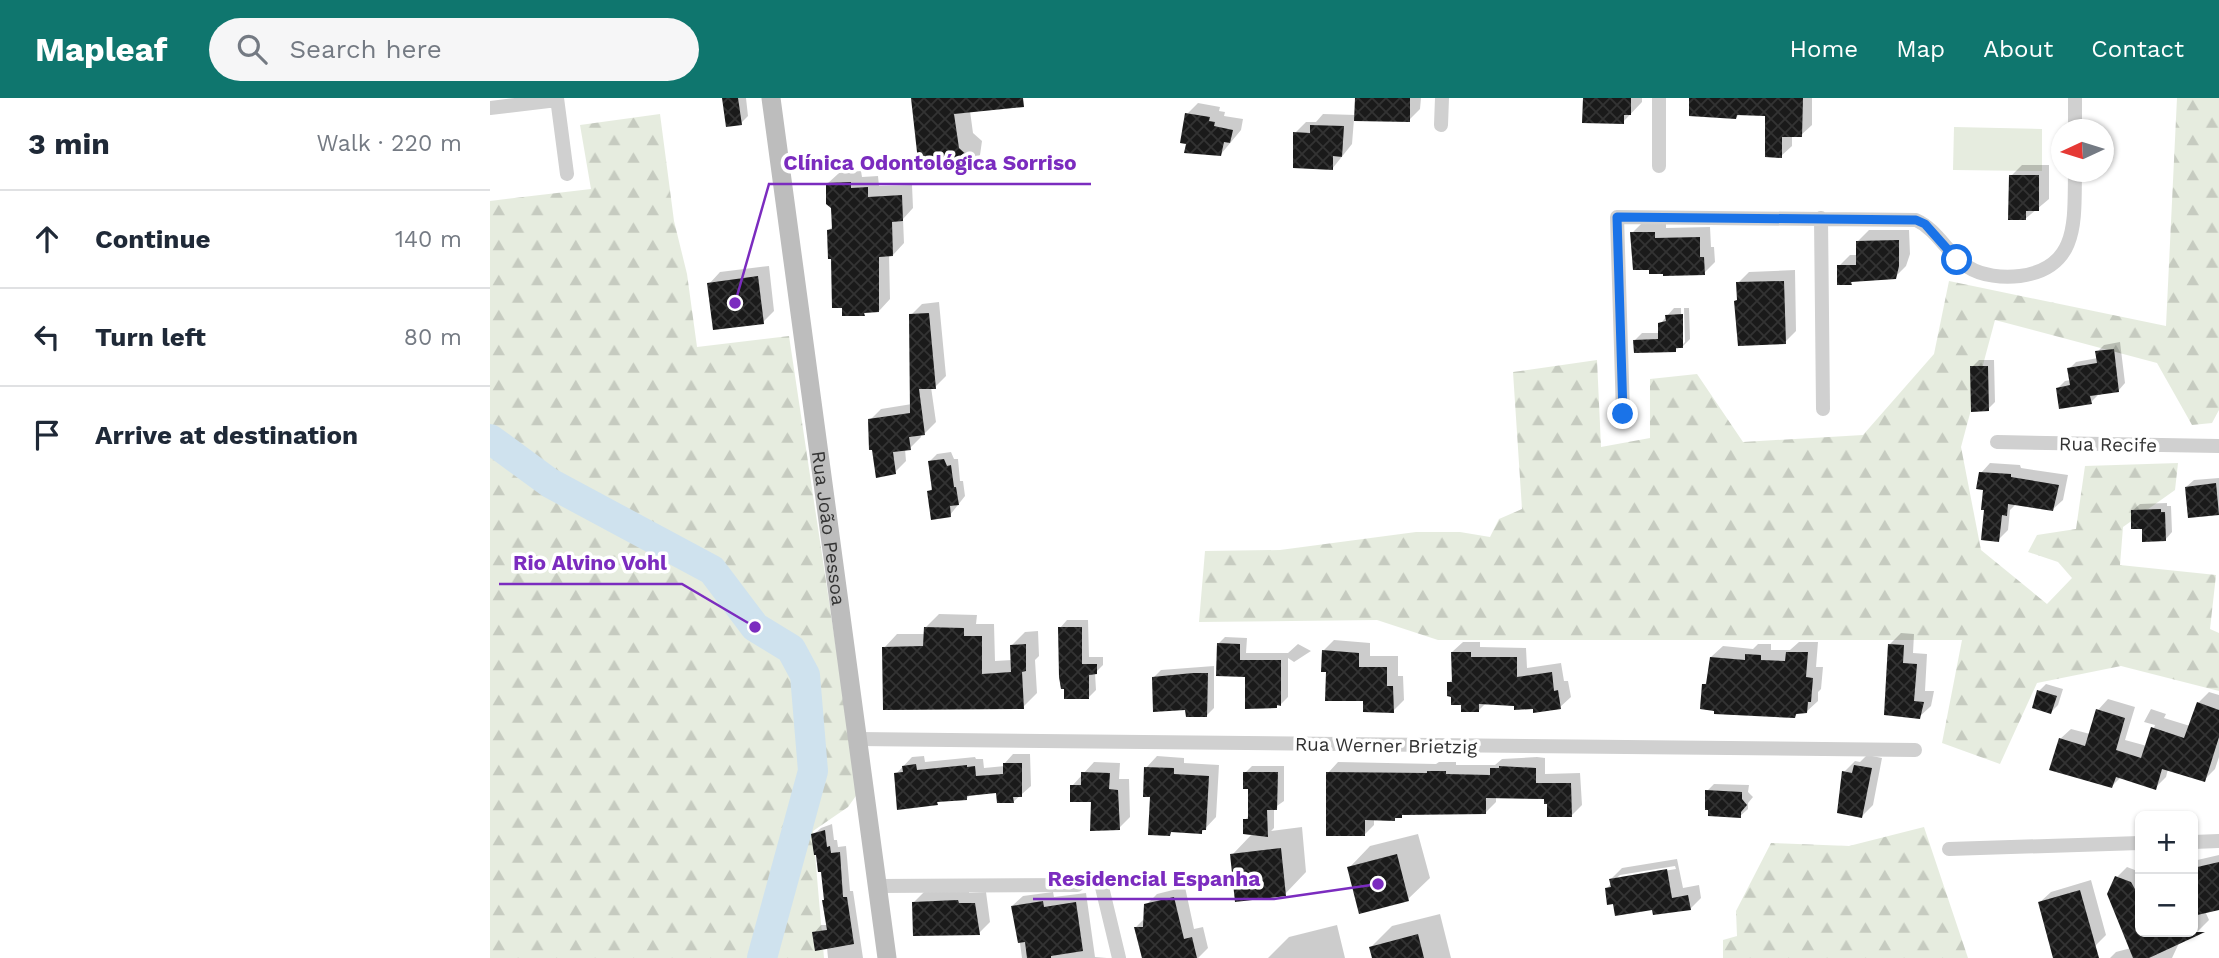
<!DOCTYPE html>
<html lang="en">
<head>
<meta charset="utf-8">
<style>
	:root { --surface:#fff; --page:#f6f6f7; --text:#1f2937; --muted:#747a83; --line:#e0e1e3; --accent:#0f766e }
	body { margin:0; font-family:"Work Sans",sans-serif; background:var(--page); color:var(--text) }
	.controls { position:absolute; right:21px; bottom:21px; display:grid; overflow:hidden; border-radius:10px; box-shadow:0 2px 5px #0004 }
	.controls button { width:63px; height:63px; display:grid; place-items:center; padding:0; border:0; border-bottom:2px solid var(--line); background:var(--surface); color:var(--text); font:35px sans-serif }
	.compass { position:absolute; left:1561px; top:21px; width:63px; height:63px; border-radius:50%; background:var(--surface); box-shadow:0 2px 5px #0004; rotate:266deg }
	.stop { position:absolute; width:21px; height:21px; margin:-16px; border:5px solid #1a73e8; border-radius:50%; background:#fff }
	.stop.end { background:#1a73e8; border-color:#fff; box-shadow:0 2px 7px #0008 }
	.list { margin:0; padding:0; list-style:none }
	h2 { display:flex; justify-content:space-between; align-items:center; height:91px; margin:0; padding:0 28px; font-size:30px }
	h2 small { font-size:23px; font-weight:400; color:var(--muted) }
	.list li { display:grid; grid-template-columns:46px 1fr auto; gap:21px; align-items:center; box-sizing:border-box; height:98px; padding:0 28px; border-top:2px solid var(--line) }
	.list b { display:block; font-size:26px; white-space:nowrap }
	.list em { font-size:23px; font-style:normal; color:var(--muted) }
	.icon { flex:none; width:38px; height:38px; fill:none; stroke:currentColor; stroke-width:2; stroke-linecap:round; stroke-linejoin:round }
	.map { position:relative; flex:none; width:1729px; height:860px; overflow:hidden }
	header { display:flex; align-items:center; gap:42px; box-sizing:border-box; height:98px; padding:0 35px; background:var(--accent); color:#fff }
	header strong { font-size:33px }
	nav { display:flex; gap:38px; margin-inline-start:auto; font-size:24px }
	.search { width:490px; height:63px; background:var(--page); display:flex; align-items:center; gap:18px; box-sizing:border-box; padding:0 24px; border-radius:38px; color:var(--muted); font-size:26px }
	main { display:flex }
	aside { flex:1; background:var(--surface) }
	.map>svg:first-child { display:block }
</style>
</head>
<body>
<header>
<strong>Mapleaf</strong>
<div class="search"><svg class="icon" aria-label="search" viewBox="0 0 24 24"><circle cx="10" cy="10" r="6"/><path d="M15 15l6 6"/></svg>Search here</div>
<nav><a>Home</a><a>Map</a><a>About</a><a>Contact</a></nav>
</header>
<main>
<aside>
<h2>3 min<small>Walk · 220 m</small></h2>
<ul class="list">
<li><svg class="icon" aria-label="ahead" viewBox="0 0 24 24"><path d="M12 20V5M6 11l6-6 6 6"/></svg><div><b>Continue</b></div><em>140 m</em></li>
<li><svg class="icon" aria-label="left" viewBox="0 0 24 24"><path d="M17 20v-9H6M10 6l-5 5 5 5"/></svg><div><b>Turn left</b></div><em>80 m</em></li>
<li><svg class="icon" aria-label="arrive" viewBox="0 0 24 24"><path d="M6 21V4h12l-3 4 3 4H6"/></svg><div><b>Arrive at destination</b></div></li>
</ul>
</aside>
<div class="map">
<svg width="1729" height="860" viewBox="0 0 1729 860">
	<defs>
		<pattern id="forest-firs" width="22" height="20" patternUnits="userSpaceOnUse" patternTransform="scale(1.75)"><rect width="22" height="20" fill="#e6ecdf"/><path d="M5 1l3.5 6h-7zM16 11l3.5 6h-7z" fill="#c6cbc0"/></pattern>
		<pattern id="building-cross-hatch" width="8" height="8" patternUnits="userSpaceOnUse" patternTransform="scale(1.75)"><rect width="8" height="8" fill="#1a1a1a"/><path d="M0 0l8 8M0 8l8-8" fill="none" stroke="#333"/></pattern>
	</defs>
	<rect width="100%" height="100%" fill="#fff"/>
	<path fill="#e6ecdf" d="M1464,29L1552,31V73L1463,72Z"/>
	<path fill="url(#forest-firs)" d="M1687,0H1729V312L1722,325L1702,327L1667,265L1505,222L1471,349L1491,452L1557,506L1582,480L1568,464L1538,454L1547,437L1586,431L1595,368L1688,365L1685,392L1633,429L1630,467L1726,477L1720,531L1729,535V593L1631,568L1547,585L1510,666L1452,645L1472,542H948L887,522L709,524L715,453L790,452L926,434H970L1000,439L1009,421L1032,411L1023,274L1107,262L1111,349L1160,340V281L1207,276L1253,344L1373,337L1444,256L1459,183L1676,228Z
		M170,16L184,123L197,176L207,249L299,238L368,695L358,709L323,733L334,860H0V103L101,91L90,27Z
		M1434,729L1478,860H1233V842L1247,838L1246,813L1281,745L1359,748Z"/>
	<path fill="#0003" fill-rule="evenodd" d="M234,0H256L258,18L251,25Z
		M422,0H521L480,13L483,35L492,43L490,57L475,72Z
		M866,0H931L930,11L919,22L864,21L862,46L842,71L805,35L816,24H826L833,16L866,17Z
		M1094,0H1152V4L1133,24Z
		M1201,0H1322V27L1311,37H1302V48L1291,58L1277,16L1250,15L1246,20Z
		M708,5L730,9L729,13L735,14L734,18L753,21L751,32L731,56L697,16Z
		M1532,67H1559V101L1535,121L1521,78Z
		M371,73L372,79L388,78L389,88L422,87L423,110L413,121L414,145L403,157H399L400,201L389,213H377L374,216L342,159L339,132L344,127L337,86L349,75Z
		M1176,123V130L1220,129L1221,149H1224L1225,164L1214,175L1161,170L1142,135L1153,124Z
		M1379,132H1419L1420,156L1416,168L1405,179L1364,182L1361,185L1349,168L1360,157H1368L1367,144Z
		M279,168L284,213L273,224L219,186L230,174Z
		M1305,172L1306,233L1295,244L1249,201L1248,185L1259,174Z
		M449,204L456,278L445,289H441L446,324L435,335L430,336L431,339L420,350L415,351L416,363L405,374L380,322L391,311L422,306L421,217L432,206Z
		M1184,210H1191L1192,247L1195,244L1194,210H1199L1200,241L1193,248L1185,252L1145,242L1152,235H1170V226Z
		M1630,244L1635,285L1628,293L1608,297L1601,304L1568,290L1575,283L1581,282L1579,271L1586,264L1608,260L1607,254L1614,247Z
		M1489,262H1504L1505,304L1498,311L1482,269Z
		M461,354L464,361H468L470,383H473L475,398L460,417L439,394L443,389L440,363L447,356Z
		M1500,365L1530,367L1531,370L1578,377L1573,402L1563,411L1526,406L1520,412L1518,432L1508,442L1496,411L1495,390L1491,375Z
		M1729,380V415H1728L1696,389L1704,382Z
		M1677,405V408H1681L1682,434L1675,442L1654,429L1642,413L1650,406Z
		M449,516L487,517L486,526H504L505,563L522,562V547L535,534L548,533L549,558L545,562L547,595L533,609L394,550L407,536H435V530Z
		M577,522H598L599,559H613V567L605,575L606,592L599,599L570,530Z
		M1411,535L1424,536L1423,555L1437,556L1435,593H1444L1441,608L1429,619L1400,546Z
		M735,539L757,540L756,555H798L808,546L821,553L804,564L798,560V599L791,606L786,608L728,546Z
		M844,542L880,545V558H908V578H913L914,602L903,613L875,601L838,572L833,553Z
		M973,544H990V549L1036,550L1037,570L1071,565L1074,583H1078L1081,599L1070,609L1044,610L996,605L988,613L973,605L959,585L963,580L962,554Z
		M1309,544H1328L1326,569H1333L1331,591L1328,594V603L1316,614H1309L1305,618L1214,587L1218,583L1221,559L1233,548L1263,551L1268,546H1281V552H1300Z
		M724,568V610L717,617L697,610L664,579L671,572Z
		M1556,586L1573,591L1568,607L1561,614L1549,593Z
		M1719,594L1729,597V659L1725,671L1714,682L1678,671L1676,679L1665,690L1631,679L1622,688L1570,641L1581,631L1600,636L1608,612L1618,601L1645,609L1635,642L1657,648L1665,627L1654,624L1661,611L1676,616L1674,620L1700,628L1708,605Z
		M523,656H540L541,688L523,704L508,694L481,696L476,701L449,703L447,705L406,676L422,659L434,658L435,664L485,659L486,661H493L494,670L515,668V665Z
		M1377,657L1392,660L1383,707L1372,718L1354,674L1365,663L1370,664Z
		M667,658L694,660V665L729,667L726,719L711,735L683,732L680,736L662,698L656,670Z
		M1047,659L1055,660V676L1090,675L1092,707L1082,717L1059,704L1056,699H1006V704L996,714L914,715L911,718L884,720V727L874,737L838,675L848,664L946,666L949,664H966V667H1005L1012,661Z
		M604,664L630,665L629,681H639L640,719L629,730L602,703L582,688Z
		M762,668H794V703L784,710V730L781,733L812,729L816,774L795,796L742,757L763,735L755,722L760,717V690L755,675Z
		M1224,686L1259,687L1258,694L1263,699L1258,705V711L1250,718L1217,693Z
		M342,726L344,742H347L348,749L356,748L360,793H363L373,860H338L337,850L324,835L331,827H338L332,772L323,737L331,730Z
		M928,736L940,780L918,801L859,770L880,748Z
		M1729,757V810L1715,813L1719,822L1708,833L1690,843L1682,860H1620L1626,854L1641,850L1627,779L1637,769L1650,774V834H1703V763Z
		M1187,761L1193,790L1209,787L1211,800L1200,811L1164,810L1117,790L1122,785L1121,781L1132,770ZM1185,768L1186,771L1125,781L1130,777Z
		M1601,782L1616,837L1605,848L1549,805L1561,794Z
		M695,789L704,831L713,829L718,850L708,860H652L646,829L655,820L656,807L667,796Z
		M479,792V795L496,794L500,824L489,835L424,804L435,793Z
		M563,794L564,799L596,795L605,859L617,860H532L527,823L522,808L533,798Z
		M950,816L961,860H884L881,849L902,828Z
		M847,827L855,860H778L799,839Z"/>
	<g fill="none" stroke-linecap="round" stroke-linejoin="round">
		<path stroke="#cfe2ee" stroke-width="30" d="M0,341L60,385L222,472L265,529L301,551L315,577L323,673L272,860"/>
	</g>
	<path fill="url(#building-cross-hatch)" d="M232,0H248L252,27L236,29Z
		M421,0H533L534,9L464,16L469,50L478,58L476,73L464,75L459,69L429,72Z
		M865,0H920V24L864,23Z
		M1093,0H1141V17H1134V26L1092,25Z
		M1199,0H1313L1312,39H1292V60L1275,59V18L1247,17L1246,21L1199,18Z
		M695,15L720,19L719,23L725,24L724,28L743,32L740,45L734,44L731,58L694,55L696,46L690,45Z
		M820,27L854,28L852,59L843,58V72L803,70V34L820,35Z
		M1519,77H1549V113H1536V122H1518Z
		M361,84V90L378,89V99L412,97L413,123L402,124L403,158L389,159V214L374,215L375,218H352V210H342L341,161H338L337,132L342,131L341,110L336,106V85Z
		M1140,134H1165V140L1210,139V159H1214L1215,177L1173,178V176H1159V172H1143Z
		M1409,142V168L1406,181L1361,184L1362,187H1347V167H1366V143Z
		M268,178L274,226L223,232L217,185Z
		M1294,183L1296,246L1248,248L1244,203L1247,202L1246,184Z
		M439,215L446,291H429L435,337L419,339L421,352L403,354L406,376L386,380L382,352H379L378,321L420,315L419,216Z
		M1193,216V250H1186V254L1144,255L1143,242L1168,241V225L1176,223L1175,217Z
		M1624,251L1629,294L1600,298L1602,306L1569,311L1566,290L1580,287L1577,270L1607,265L1605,253Z
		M1480,268H1498L1499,313L1481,314Z
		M454,361L457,368L461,367L464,389H466L469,407L460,408L461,419L441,422L437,393L442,392L438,363Z
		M1489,374L1521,376V379L1569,387L1563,413L1518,406L1517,418L1512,417L1509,444L1491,442L1494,412H1491L1493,392L1486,391Z
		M1726,385L1729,417L1698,420L1695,389Z
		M1671,411V414H1675L1676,443L1652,444V431H1641V412Z
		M434,529L474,530V538H492V576L521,574L520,547L536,546V573L532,574L534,611L393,612L392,549L433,548Z
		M568,529H592V566H607V576L599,577V601H574V591H571L569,579Z
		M727,545L750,546V562H791V608L787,607V610L755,611V579L726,578Z
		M1398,546L1414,547L1413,565L1427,566L1424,603L1434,604L1430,621L1394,617Z
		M832,552L869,555V569H897V588H903L904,615L873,614V603H835L836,574H831Z
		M961,554H981V559H1027V579L1062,574L1064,593L1068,592L1071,611L1043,615V611L1024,612V608L989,606V614H971V607H961V599L957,598V584H962Z
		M1296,554H1318L1316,579L1323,580L1321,604H1318L1317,615L1306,616L1305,620L1224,616V613L1210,611L1212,586H1216L1220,559L1255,562V556L1271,557V562L1295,563Z
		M703,575H718L717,619H696L695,612L663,614L662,579Z
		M1547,592L1567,598L1561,616L1542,610Z
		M1707,604L1729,612V639L1715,684L1672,671L1666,692L1626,679L1622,690L1559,672L1569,640L1595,648L1606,611L1635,620L1626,652L1651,660L1661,629L1694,640Z
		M513,665H532V699H523L524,705H507L506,695L477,698V702L447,704L448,707L407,712L404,675L413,674L412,668L426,666L427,672L477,667V669L485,668L486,678L513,676Z
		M1364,667L1382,670L1372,720L1347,715L1352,673L1362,675Z
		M1009,668L1046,670V685H1081L1082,719H1057V706H1054V701L996,700V716L912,717V720H905V723L875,722V738H836V674L937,675V673H956V676L1000,677V670H1009Z
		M654,669L684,670V676L719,678L716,732H712V736L681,734L680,738L658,737L660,699H653Z
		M591,674L620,675L619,691L628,692L630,732L600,733L601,704H580V687H591Z
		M753,674H788L787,712H777L778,739L753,736V721H758V691H753Z
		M1215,692L1252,694V701L1257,707L1251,714V720L1218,718V712H1215Z
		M335,732L337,749L340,748L341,755L350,754L353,799H357L364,846L325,853L322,834L337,832L332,802H334L331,774H328L326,757H324L321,736Z
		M791,750L796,798L745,804L740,756Z
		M907,756L919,803L869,816L857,769Z
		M1729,764V812L1703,818V770Z
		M1177,771L1182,800L1198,797L1201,812L1163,817L1162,812L1125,818L1123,806L1117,807L1115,790L1121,789L1119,781Z
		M1625,778L1641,784L1650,800V834H1715L1659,860H1643L1617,796Z
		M1590,792L1609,860H1563L1548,804Z
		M684,799L694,841L702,839L707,860H652L644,829H653L654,806Z
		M468,802L469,805H485L490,837L423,838L422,804Z
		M553,803L554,809L586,804L593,853L561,858V860H537L535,844L528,845L521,808Z
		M928,836L934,860H882L879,849Z"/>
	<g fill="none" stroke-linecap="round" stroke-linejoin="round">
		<path stroke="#d0d0d0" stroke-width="14" d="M67,0L77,76
			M0,10L67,2
			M951,27L952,0
			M1585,32V0
			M1169,68V0
			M1331,120L1333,311
			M1133,316L1127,119L1426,122C1448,132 1458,157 1478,169C1492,178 1513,180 1530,178C1590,170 1584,121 1585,74
			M1507,344L1729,348
			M368,641L1425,652
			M1703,744L1729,743
			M1459,751L1650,745
			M611,785L629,860
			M387,788L587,787"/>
		<path stroke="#bdbdbd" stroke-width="19" id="s1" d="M281,0L397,860"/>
	</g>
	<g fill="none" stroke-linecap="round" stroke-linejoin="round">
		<path stroke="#1a73e8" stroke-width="9" d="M1133,316L1127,119L1426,122L1435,126L1467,162"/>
	</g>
	<g text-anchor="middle" stroke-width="7" stroke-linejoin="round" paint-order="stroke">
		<g font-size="19" fill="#333" stroke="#fff">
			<text transform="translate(1618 346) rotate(1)" y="7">Rua Recife</text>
			<text dy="7" stroke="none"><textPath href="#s1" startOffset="434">Rua João Pessoa</textPath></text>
			<text transform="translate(896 647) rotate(1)" y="7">Rua Werner Brietzig</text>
		</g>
	</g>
	<path fill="none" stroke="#7b2cbf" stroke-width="2.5" d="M245 205L279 86H601M265 529L192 486H9M888 786L784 801H543"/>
	<g fill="#7b2cbf" stroke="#fff" stroke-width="2.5">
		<circle cx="245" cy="205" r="7"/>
		<circle cx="265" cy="529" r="7"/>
		<circle cx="888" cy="786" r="7"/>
	</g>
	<g font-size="21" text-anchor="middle" font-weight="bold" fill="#7b2cbf" stroke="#fff" stroke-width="7" stroke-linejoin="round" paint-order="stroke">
		<text x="440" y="72">Clínica Odontológica Sorriso</text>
		<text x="100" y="472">Rio Alvino Vohl</text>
		<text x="664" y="788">Residencial Espanha</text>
	</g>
</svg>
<div class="controls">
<button>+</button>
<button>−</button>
</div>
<svg class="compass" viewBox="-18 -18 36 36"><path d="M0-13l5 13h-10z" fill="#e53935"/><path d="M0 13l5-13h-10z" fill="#747a83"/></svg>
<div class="stop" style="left:1467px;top:162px"></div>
<div class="stop end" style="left:1133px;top:316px"></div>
</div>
</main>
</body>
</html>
